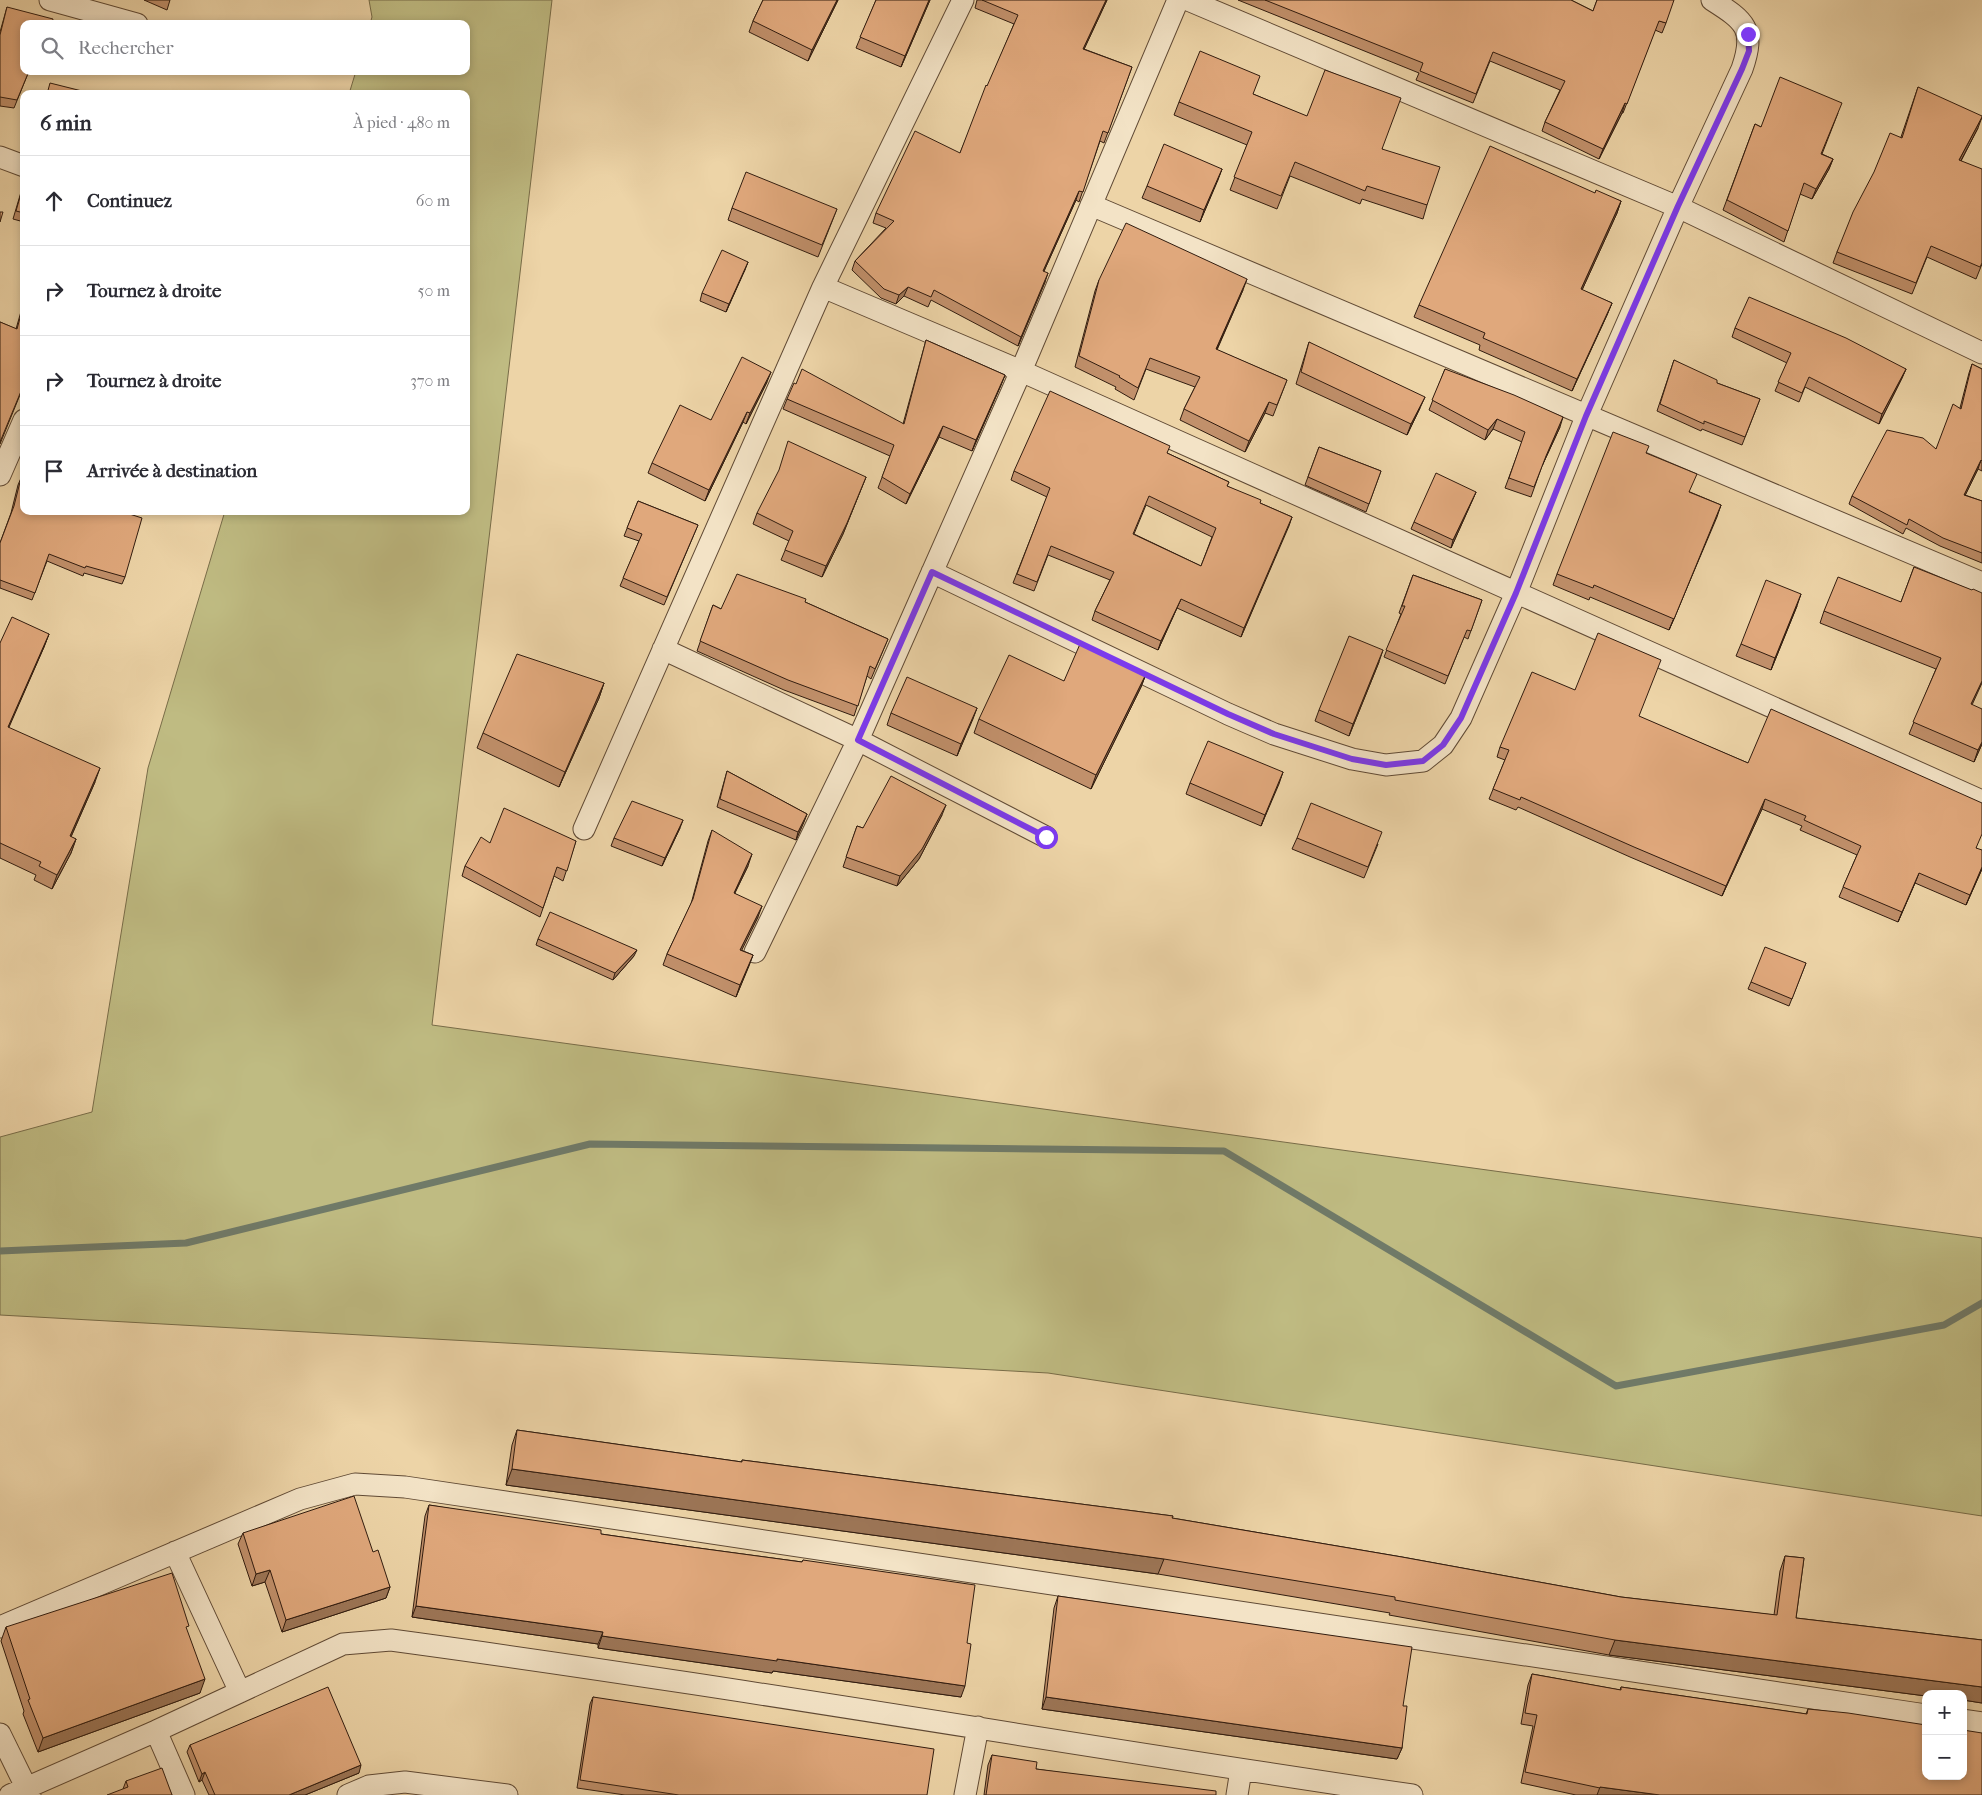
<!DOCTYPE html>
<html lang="fr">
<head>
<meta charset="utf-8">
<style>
	:root { --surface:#fff; --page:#f2f2f3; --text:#2b2b33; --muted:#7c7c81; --line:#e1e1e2 }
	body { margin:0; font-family:"IM FELL French Canon",serif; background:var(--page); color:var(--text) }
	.controls { position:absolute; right:15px; bottom:15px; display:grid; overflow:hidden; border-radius:10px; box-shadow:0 2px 8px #0003 }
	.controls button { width:45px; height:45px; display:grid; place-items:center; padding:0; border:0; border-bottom:1px solid var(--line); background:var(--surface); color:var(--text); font:25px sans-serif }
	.stop { position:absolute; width:15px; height:15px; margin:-11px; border:4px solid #7c3aed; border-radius:50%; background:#fff }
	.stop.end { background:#7c3aed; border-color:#fff; box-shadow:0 1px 5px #0008 }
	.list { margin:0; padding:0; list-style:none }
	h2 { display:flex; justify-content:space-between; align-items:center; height:65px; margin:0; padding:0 20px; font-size:21px }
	h2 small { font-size:16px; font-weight:400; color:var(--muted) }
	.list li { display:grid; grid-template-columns:32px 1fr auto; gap:15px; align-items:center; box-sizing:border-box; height:90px; padding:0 20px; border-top:1px solid var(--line) }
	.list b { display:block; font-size:19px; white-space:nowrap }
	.list em { font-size:16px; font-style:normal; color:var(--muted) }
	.icon { flex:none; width:28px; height:28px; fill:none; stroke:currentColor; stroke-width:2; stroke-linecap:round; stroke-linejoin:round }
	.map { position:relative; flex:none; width:1982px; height:1795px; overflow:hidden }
	.search { position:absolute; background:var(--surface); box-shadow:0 2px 8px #0003; left:20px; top:20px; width:450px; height:55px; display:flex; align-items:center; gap:12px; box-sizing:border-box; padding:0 18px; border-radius:10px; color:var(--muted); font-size:19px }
	.panel { position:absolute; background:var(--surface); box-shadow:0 2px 8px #0003; left:20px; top:90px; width:450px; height:425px; border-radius:10px }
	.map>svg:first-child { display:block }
</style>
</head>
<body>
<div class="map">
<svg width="1982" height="1795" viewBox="0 0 1982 1795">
	<rect width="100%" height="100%" fill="#edd4a7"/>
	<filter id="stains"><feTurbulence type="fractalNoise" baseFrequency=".004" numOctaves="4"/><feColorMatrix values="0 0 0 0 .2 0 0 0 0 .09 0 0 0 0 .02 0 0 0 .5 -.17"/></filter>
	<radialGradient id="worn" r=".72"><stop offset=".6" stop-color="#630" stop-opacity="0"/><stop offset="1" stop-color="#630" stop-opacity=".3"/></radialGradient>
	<path fill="#bfbb82" stroke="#786c48" d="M369,0H552L432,1025L1982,1238V1516L1048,1373L0,1315V1137L92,1112L148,768L225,511H466V94H349L356,71H466V24H370L372,17Z"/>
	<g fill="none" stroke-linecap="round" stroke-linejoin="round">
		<path stroke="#707a68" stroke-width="7" d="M0,1251L186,1243L590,1144L1224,1151L1616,1386L1944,1325L1982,1303"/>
		<defs>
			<path id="street" d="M50,0L137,24
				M1188,0L1678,207L1982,353
				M0,157L24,166
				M1091,205L1982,583
				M823,287L1021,371L1982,801
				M0,475L24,420
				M932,572L1228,714L1274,734L1352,759L1386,765L1423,761L1443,745L1461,718L1516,593L1586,417L1678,207L1742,69C1756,29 1745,21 1712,0
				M663,649L858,740L1046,837
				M584,829L823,287L963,0
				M755,952L858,740L1021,371L1178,0
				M175,1552L240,1692
				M0,1627L300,1499L355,1484L405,1487L1926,1715
				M1963,1720L1982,1723
				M156,1731L184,1795
				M0,1734L30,1795
				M10,1795L156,1731L343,1644L391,1640C732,1686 1071,1745 1412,1795
				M348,1795L369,1786L405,1782L507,1795
				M965,1795L978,1727
				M1237,1795L1241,1770"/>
		</defs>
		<use href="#street" stroke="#604a35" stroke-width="23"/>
		<use href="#street" stroke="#f3e3c6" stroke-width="21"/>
	</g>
	<path fill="#c1906b" stroke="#311c0f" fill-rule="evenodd" d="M144,0H170L167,10Z
		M763,0H838L808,61L749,32L753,21Z
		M876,0H930L901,67L856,48Z
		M977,0H1107L1084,49L1132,67L1104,143L1100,141L1079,202L1076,200L1044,271L1045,282L1018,346L931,300L928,307L904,296L896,304L881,298L852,270L855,261L886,228L873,223L876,213L960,153L1014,24L975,8Z
		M1238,0H1571L1593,11L1597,0L1666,23L1662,33L1655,30L1623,113H1622L1599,159L1542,131L1545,122L1560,90L1490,61L1473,103L1416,80L1419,73Z
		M7,7L24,24V71H29L14,108L0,106V32Z
		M1918,87L1978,128L1961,161L1982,264L1976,279L1927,257L1912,294L1833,263L1837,252L1901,137Z
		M1253,94L1383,149L1427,205L1423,219L1362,199L1360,204L1290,176L1277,209L1230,190L1247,145L1174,115L1179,102Z
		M1838,113L1822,154L1833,159L1829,169L1812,199L1800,194L1784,242L1723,210L1755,124L1761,127Z
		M1222,169L1200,222L1142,198L1147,186Z
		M24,182V222L13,219Z
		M1595,193L1621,201L1617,213L1582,290L1612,303L1607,315L1572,391L1479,350L1480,345L1414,317L1419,305Z
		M732,208L837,209L818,257L728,220Z
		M748,262L726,312L700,301L702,293Z
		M1099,280L1243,290L1217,350L1287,380L1273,416L1265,413L1245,452L1180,420L1184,409L1195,387L1146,369L1134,400L1115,389L1116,387L1075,367L1095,291Z
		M24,301V385L0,444V322L16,329Z
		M1735,328L1906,369L1902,378L1879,424L1805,387L1799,402L1775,391L1787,363L1732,337Z
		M926,340L1005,375L1001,385L972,451L939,437L906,504L878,488L890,456L783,409L787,399L903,424L923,351Z
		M1309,342L1420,408L1407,435L1296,384Z
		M1674,360L1717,383L1760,399L1742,445L1702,429L1701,431L1657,411Z
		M1972,364L1982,369V471L1978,469L1965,495L1982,501V563L1940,546L1906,528L1903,534L1849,504L1852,496L1936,449L1960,408L1969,373Z
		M1445,369L1560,427L1542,466L1531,497L1505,488L1522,442L1493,429L1485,440L1429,410Z
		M767,382L746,424L743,422L705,501L648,473L652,463L711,420Z
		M1319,447L1381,471L1366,512L1305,485Z
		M1167,453L1229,482L1227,486L1260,503L1292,517L1241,637L1177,608L1158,650L1092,620L1095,611L1110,580L1048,555L1034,591L1013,583L1047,497L1011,480L1014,471ZM1146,505L1212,537L1201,566L1134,534Z
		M1646,453L1690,492L1721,505L1669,630L1590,597L1589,600L1553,585L1557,574Z
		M866,477L843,534L822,577L781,560L789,541L753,524L757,513Z
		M21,478L125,577L122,584L84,573L83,576L47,561L32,600L0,588V543L11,513L18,485Z
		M1476,492L1451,548L1411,529L1414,522Z
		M638,501L698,525L664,605L620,586L639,541L624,536Z
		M1914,567L1982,744L1974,762L1909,734L1936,669L1820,623L1824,611L1901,602Z
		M1413,575L1482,600L1468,639L1464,637L1445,684L1384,657L1401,614L1399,613Z
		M805,602L888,639L871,679L867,676L854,716L784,690L697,651L713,605L721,609Z
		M1797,606L1771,670L1736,656L1741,644Z
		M49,634L44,647L8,728L95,782L71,837L76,839L71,853L52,889L34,880L36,875L0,858V643Z
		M1379,662L1349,736L1315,721L1319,710Z
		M1146,674L1141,687L1091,789L974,733L979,719L1064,681Z
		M604,683L599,698L559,787L477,748L483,733Z
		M1575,690L1748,763L1977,848L1982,869L1966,905L1915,883L1898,922L1839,897L1857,855L1800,830L1802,826L1762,809L1722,896L1630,857L1518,807L1516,810L1489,799L1505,760L1497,757L1500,747Z
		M977,708L957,756L887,725L891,713Z
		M727,771L807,814L796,840L717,807Z
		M1283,772L1261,826L1186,794L1190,783Z
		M942,815L919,859L897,886L843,867L857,826L863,828Z
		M680,828L662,866L611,846L614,838Z
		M712,830L748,866L735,893L758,917L741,950L753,955L736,997L663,965L667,954L691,904L708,841Z
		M1297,838L1378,844L1364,878L1292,849Z
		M576,841L563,881L554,876L540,917L462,876L465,866L490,843Z
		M538,939L634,956L613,980L536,945Z
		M1806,963L1789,1006L1748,989L1751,982Z
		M517,1430L742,1462V1460L1173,1516L1172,1518L1402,1557L1621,1597L1774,1615L1780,1571L1785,1556L1804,1558L1796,1618L1982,1640V1703L1963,1700V1694H1926V1696L1609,1655L1389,1615L1390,1613L1158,1574L506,1485L512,1445Z
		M429,1505L601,1534L691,1547L802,1562L803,1560L967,1643L961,1697L773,1671L772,1673L598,1648V1644L412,1617L425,1516Z
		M243,1533L373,1552L390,1587L386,1598L282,1632L265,1582L252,1586L238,1544Z
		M1058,1596L1403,1706L1402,1748L1397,1759L1042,1709L1054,1608Z
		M6,1627L187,1631L200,1693L38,1752L23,1714L24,1711L1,1641Z
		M1532,1674L1620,1690L1621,1687L1806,1714L1808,1709L1982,1795H1576L1521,1783L1533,1726L1521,1724L1528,1685Z
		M593,1697L927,1795H625L577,1788L590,1704Z
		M190,1745L359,1773L305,1795H209L202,1780L199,1782L187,1752Z
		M992,1755L1036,1769L1216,1795H984L988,1765Z
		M126,1781L172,1795L123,1789Z"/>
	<path fill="#9d7657" stroke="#311c0f" d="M837,0H838L808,61L812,50Z
		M929,0H930L901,67L905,56Z
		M1106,0H1107L1080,58L1083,49Z
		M1625,103L1622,113L1599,159L1603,149Z
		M1982,117L1978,128L1955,172L1959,160Z
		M1833,159L1829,169L1812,199L1816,189Z
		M1222,169L1218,180L1200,222L1204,210Z
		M1079,191L1076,200L1040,280L1043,271Z
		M1621,201L1617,213L1577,301L1581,289Z
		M748,262L745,270L726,312L729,304Z
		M1048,273L1045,282L1018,346L1021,337Z
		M1247,279L1243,290L1212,360L1216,349Z
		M908,287L904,296L896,304L899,295Z
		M1612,303L1607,315L1572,391L1577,379Z
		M1906,369L1902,378L1879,424L1882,414Z
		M771,372L767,382L746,424L750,413Z
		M1005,375L1001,385L972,451L976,440Z
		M1425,397L1420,408L1407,435L1411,424Z
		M1269,402L1265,413L1245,452L1249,441Z
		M747,412L743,422L705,501L709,490Z
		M1563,417L1560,427L1542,466L1546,456Z
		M1497,419L1493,429L1485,440L1488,430Z
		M943,426L939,437L906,504L910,494Z
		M1981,460L1978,469L1961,504L1964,495Z
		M866,477L843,534L822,577L826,566Z
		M1476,492L1473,499L1451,548L1453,540Z
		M1721,505L1717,517L1669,630L1674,619Z
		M1292,517L1289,526L1241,637L1244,628Z
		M1801,594L1797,606L1771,670L1775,658Z
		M1181,599L1177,608L1158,650L1161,641Z
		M49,634L44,647L3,741L8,727Z
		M1383,650L1379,662L1349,736L1353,724Z
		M1146,674L1141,687L1091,789L1096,775Z
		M1982,681V683L1967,716L1971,704Z
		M604,683L599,698L559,787L565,772Z
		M977,708L973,719L957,756L961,744Z
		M1982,742V744L1974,762L1978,750Z
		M100,768L95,782L65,850L70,836Z
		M1283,772L1279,784L1261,826L1265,815Z
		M1765,799L1762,809L1722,896L1726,886Z
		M946,805L942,815L919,859L897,886L900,876Z
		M807,814L804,822L796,840L798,832Z
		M683,820L680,828L662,866L665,858Z
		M76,839L71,853L52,889L57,875Z
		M752,854L748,866L729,904L734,893Z
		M1982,867V869L1966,905L1970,895Z
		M1919,873L1915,883L1898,922L1902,912Z
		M762,906L758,917L736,962L740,950Z
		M637,950L634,956L613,980L615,973Z
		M753,955L749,966L736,997L740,985Z
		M512,1469L1164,1559L1158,1574L506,1485Z
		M270,1570L265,1582L252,1586L256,1574Z
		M390,1587L386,1598L282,1632L286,1620Z
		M416,1606L603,1632L598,1644L412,1617Z
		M602,1636L777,1659L965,1686L961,1697L773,1671L772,1673L598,1648Z
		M1615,1640L1982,1687V1703L1963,1700V1694H1926V1696L1609,1655Z
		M205,1679L200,1693L38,1752L43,1738Z
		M1046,1697L1402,1748L1397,1759L1042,1709Z
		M361,1765L359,1773L305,1795H289Z
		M205,1772L202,1780L199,1782L202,1774Z
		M1600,1787L1660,1795H1597Z"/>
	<path fill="#e0a87c" stroke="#311c0f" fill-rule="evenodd" d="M763,0H837L812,50L753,21Z
		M876,0H929L905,56L860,37Z
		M982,0H1106L1083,49L1132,67L1108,133L1103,131L1083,192L1079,191L1043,271L1048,273L1021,337L934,290L931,297L908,287L899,295L884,289L855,261L894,221L876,213L915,131L960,153L986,85L987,86L1018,15Z
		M1265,0H1571L1593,11L1597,0H1674L1666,23L1659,21L1627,104L1625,103L1603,149L1545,122L1565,81L1493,52L1476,94L1420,71L1423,63Z
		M7,7L53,19L52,24H24V71H29L17,100L0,97V35Z
		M1200,51L1260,76L1253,94L1307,116L1325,70L1401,98L1382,149L1440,167L1427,205L1367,186L1365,191L1295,162L1281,196L1234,177L1252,132L1179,102Z
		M1780,77L1842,103L1821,154L1833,159L1816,189L1804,183L1788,231L1727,200L1755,124L1761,127Z
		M50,83L94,94H47Z
		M1918,87L1982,116V117L1959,160L1982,169V263L1980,267L1931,246L1916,283L1837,252L1853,212L1874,172L1890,133L1902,138Z
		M1164,144L1222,169L1204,210L1147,186Z
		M1490,146L1595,193L1596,190L1621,201L1581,289L1612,303L1577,379L1483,338L1485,333L1419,305Z
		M746,172L837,209L822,245L732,208Z
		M24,183V213L16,211Z
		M0,212H3L0,222Z
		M1126,223L1247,279L1216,349L1287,380L1277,405L1269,402L1249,441L1184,409L1200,377L1150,358L1138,388L1119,377L1120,376L1079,356L1099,280Z
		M722,250L748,262L729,304L702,293Z
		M1749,297L1846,338L1906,369L1882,414L1809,377L1802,393L1778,382L1791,353L1735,328Z
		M24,303V384L0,442V322L17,329Z
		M926,340L1005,375L976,440L943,426L910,494L882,477L894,445L787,399L794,383L796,384L802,369L904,424Z
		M1309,342L1425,397L1411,424L1301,372Z
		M742,357L771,372L750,413L747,412L709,490L652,463L680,405L711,420Z
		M1674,360L1717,380V383L1760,399L1745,437L1704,421V424L1660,404Z
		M1972,364L1982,369V461L1981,460L1964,495L1982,501V553L1943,538L1909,519L1907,525L1852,496L1887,430L1923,438L1936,449L1953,404L1961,409Z
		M1445,369L1514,395L1563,417L1546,456L1534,487L1509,478L1525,432L1497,419L1488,430L1432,400Z
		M1050,391L1170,446L1167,453L1229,482L1227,486L1261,500L1260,503L1292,517L1244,628L1181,599L1161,641L1095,611L1114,572L1051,546L1037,582L1017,574L1050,488L1014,471ZM1149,496L1216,528L1201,566L1133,534Z
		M1613,432L1649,446L1646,453L1697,474L1689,492L1721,505L1674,619L1594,585L1593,588L1557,574Z
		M788,441L866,477L847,523L826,566L785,550L793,531L757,513L779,470Z
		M1319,447L1381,471L1369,504L1308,477Z
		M1436,473L1476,492L1453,540L1414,522Z
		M21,478L24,479V511H120L142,518L125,577L86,566L85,568L49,554L35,593L0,580V543L14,506Z
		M638,501L698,525L667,597L623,578L642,534L627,528Z
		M1914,567L1972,590L1973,589L1982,593V681L1971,704L1982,709V742L1978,750L1913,722L1941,658L1824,611L1838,577L1901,602Z
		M737,574L806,599L805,602L888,639L875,669L870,666L858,706L788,680L700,641L713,605L721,609Z
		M1413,575L1482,600L1471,631L1467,630L1448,676L1386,650L1405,606H1402Z
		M1766,580L1801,594L1775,658L1741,644Z
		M12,617L49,634L8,727L100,768L70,836L76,839L57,875L39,866L41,862L0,843V643Z
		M1598,633L1661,660L1639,716L1748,763L1771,709L1982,803V834L1976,848L1982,850V867L1970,895L1919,873L1902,912L1843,887L1861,846L1804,820L1806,816L1765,799L1726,886L1634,847L1521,797L1520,800L1493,789L1509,750L1500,747L1532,672L1575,690Z
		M1349,636L1383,650L1353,724L1319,710Z
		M1080,644L1146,674L1096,775L979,719L1009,655L1064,681Z
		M517,654L604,683L565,772L483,733Z
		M907,677L977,708L961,744L891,713Z
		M1208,741L1283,772L1265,815L1190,783Z
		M727,771L807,814L798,832L720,799Z
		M891,776L946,805L922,849L900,876L846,857L857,826L863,828Z
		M632,801L683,820L665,858L614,838Z
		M1311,803L1382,832L1368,867L1297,838Z
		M504,808L576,841L567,871L557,867L543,908L465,866L481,837L490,843Z
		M712,830L752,854L734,893L762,906L740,950L753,955L740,985L667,954L693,899Z
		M550,912L637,950L615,973L538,939Z
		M1765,947L1806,963L1792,999L1751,982Z
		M517,1430L742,1462V1460L1173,1516L1172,1518L1402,1557L1621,1597L1777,1615L1785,1556L1804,1558L1796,1618L1982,1640V1687L1615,1640L1395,1600V1597L1164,1559L512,1469Z
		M354,1496L373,1552L378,1550L390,1587L286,1620L270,1570L256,1574L243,1533Z
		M429,1505L601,1530V1534L691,1547L802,1562L803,1560L975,1585L967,1643L971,1644L965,1686L777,1659V1661L602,1636L603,1632L416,1606Z
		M172,1573L189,1626L186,1627L205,1679L43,1738L28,1700L30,1699L6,1627Z
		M1058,1596L1412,1647L1403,1706H1407L1402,1748L1046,1697Z
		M1532,1674L1621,1690V1687L1807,1714L1808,1709L1848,1713L1926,1725V1776H1963V1730L1982,1733V1795H1660L1600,1787V1788L1525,1772L1537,1715L1525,1713Z
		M328,1687L361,1765L289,1795H215L205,1772L202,1774L190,1745Z
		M593,1697L934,1749L927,1795H679L580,1780Z
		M992,1755L1037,1762L1036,1769L1216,1791V1795H986Z
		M162,1768L172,1795H107L128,1787L126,1781Z"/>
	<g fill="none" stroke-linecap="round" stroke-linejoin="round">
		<path stroke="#7c3aed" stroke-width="6" d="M1046,837L858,740L932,572L1228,714L1274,734L1352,759L1386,765L1423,761L1443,745L1461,718L1516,593L1586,416L1678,206L1742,69L1749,51L1748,34"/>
	</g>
	<rect width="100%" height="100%" filter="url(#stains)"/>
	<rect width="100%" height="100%" fill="url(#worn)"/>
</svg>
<div class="controls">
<button>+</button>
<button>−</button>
</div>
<div class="stop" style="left:1046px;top:837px"></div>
<div class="stop end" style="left:1748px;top:34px"></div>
<div class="search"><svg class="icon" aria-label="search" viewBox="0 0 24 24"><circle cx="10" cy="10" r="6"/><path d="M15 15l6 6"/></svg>Rechercher</div>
<section class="panel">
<h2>6 min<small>À pied · 480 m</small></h2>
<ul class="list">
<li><svg class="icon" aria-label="ahead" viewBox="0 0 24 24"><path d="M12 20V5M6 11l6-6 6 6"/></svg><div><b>Continuez</b></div><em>60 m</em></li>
<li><svg class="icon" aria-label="right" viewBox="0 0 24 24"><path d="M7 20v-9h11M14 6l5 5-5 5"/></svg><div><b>Tournez à droite</b></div><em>50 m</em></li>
<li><svg class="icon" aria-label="right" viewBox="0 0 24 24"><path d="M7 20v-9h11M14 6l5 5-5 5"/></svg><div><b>Tournez à droite</b></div><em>370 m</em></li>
<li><svg class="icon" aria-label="arrive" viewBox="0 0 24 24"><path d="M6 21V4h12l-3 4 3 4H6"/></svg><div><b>Arrivée à destination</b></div></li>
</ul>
</section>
</div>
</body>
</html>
